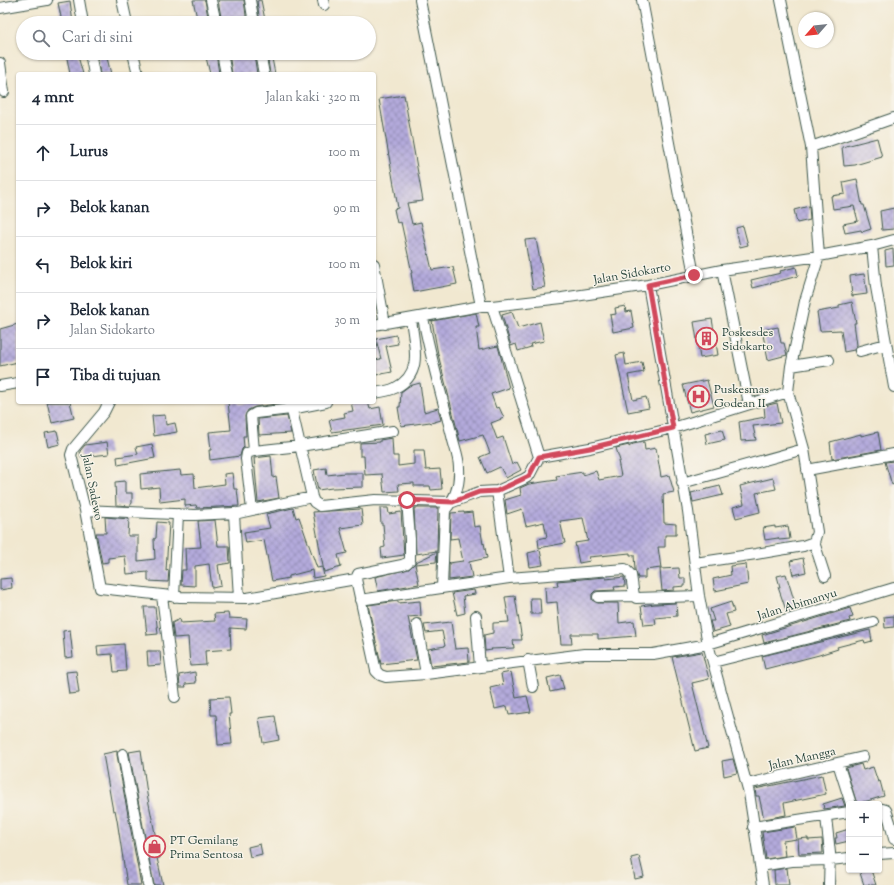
<!DOCTYPE html>
<html lang="id">
<head>
<meta charset="utf-8">
<style>
	:root { --surface:#fff; --page:#f6f6f7; --text:#1f2937; --muted:#747a83; --line:#e0e1e3 }
	body { margin:0; font-family:"Sorts Mill Goudy",serif; background:var(--page); color:var(--text) }
	.controls { position:absolute; right:12px; bottom:12px; display:grid; overflow:hidden; border-radius:4px; box-shadow:0 1px 3px #0004 }
	.controls button { width:36px; height:36px; display:grid; place-items:center; padding:0; border:0; border-bottom:1px solid var(--line); background:var(--surface); color:var(--text); font:20px sans-serif }
	.compass { position:absolute; left:798px; top:12px; width:36px; height:36px; border-radius:50%; background:var(--surface); box-shadow:0 1px 3px #0004; rotate:242deg }
	.stop { position:absolute; width:12px; height:12px; margin:-9px; border:3px solid #d1495b; border-radius:50%; background:#fff }
	.stop.end { background:#d1495b; border-color:#fff; box-shadow:0 1px 4px #0008 }
	.list { margin:0; padding:0; list-style:none }
	h2 { display:flex; justify-content:space-between; align-items:center; height:52px; margin:0; padding:0 16px; font-size:17px }
	h2 small { font-size:13px; font-weight:400; color:var(--muted) }
	.list li { display:grid; grid-template-columns:26px 1fr auto; gap:12px; align-items:center; box-sizing:border-box; height:56px; padding:0 16px; border-top:1px solid var(--line) }
	.list b { display:block; font-size:15px; white-space:nowrap }
	.list p { margin:0; font-size:13px; white-space:nowrap; color:var(--muted) }
	.list em { font-size:13px; font-style:normal; color:var(--muted) }
	.icon { flex:none; width:22px; height:22px; fill:none; stroke:currentColor; stroke-width:2; stroke-linecap:round; stroke-linejoin:round }
	.map { position:relative; flex:none; width:894px; height:885px; overflow:hidden }
	.search { position:absolute; background:var(--surface); box-shadow:0 1px 3px #0004; left:16px; top:16px; width:360px; height:44px; display:flex; align-items:center; gap:10px; box-sizing:border-box; padding:0 14px; border-radius:22px; color:var(--muted); font-size:15px }
	.panel { position:absolute; background:var(--surface); box-shadow:0 1px 3px #0004; left:16px; top:72px; width:360px; height:332px; border-radius:4px }
	.map>svg:first-child { display:block }
</style>
</head>
<body>
<div class="map">
<svg width="894" height="885" viewBox="0 0 894 885">
	<defs>
		<pattern id="building-cross-hatch" width="8" height="8" patternUnits="userSpaceOnUse"><rect width="8" height="8" fill="#b4aadc"/><path d="M0 0l8 8M0 8l8-8" fill="none" stroke="#928cb3"/></pattern>
	</defs>
	<rect width="100%" height="100%" fill="#f7f3e8"/>
	<filter id="ink" filterUnits="userSpaceOnUse"><feTurbulence type="fractalNoise" baseFrequency=".025" numOctaves="2"/><feDisplacementMap in="SourceGraphic" scale="8" xChannelSelector="R" yChannelSelector="G"/><feConvolveMatrix kernelMatrix="1 2 1 2 8 2 1 2 1" color-interpolation-filters="sRGB"/></filter>
	<filter id="wash" filterUnits="userSpaceOnUse"><feTurbulence type="fractalNoise" baseFrequency=".012" numOctaves="4" result="noise"/><feDisplacementMap in="SourceGraphic" scale="16" xChannelSelector="R" yChannelSelector="G"/><feGaussianBlur stdDeviation="0.9" result="paint"/><feColorMatrix in="noise" values="0 0 0 0 0 0 0 0 0 0 0 0 0 0 0 0 0 1.4 0 .05"/><feComposite in="paint" operator="in"/></filter>
	<g filter="url(#wash)">
		<rect width="100%" height="100%" fill="#f1e8d0"/>
		<g id="blocks">
			<path fill="url(#building-cross-hatch)" d="M193,0H205L209,23H198Z
				M218,0H244L247,23H222Z
				M261,0L265,20L264,23H260L257,1Z
				M70,1L73,23H47V20L61,17L58,3Z
				M66,53H77L83,74H70Z
				M205,53H216L219,74H210Z
				M229,53H231L232,57L245,54L246,56L254,54L257,74H232Z
				M267,53H271L275,74H270Z
				M106,54L111,74H100L97,56Z
				M404,95L423,201L407,203L412,224L421,222L432,270L453,267L457,284L414,292L411,273H412L401,222L397,223L394,209L398,208L379,99Z
				M877,138L882,157L855,165L844,166L842,147Z
				M857,179L862,205H864L871,229L862,232L861,230L845,233L843,224L858,221L854,206L833,209L831,196L845,194L843,182Z
				M809,206L810,220L797,223L794,210Z
				M894,208V229L882,230L880,211Z
				M743,226L748,245L740,247L736,228Z
				M536,239L545,287L533,289L525,240Z
				M893,249L894,265L886,266L885,251Z
				M796,267L798,276L753,288L751,280L781,273L780,271Z
				M864,274L867,294L852,296L850,276Z
				M852,302L856,323H854L857,345L854,350L844,352L841,330L820,331L817,312L839,308V305Z
				M625,306L626,312L631,311L634,328L613,332L610,315L616,314L615,308Z
				M512,312L518,328L540,322L544,341L530,344L531,347L518,351L516,344L511,346L502,315Z
				M476,313L479,327H476L479,350L498,346L509,388L491,394L496,408L499,407L504,418L491,423L497,439L503,437L512,465L517,462L521,470L506,478L500,467L487,473L480,457L490,453L483,435L460,441L438,354L432,321Z
				M712,319L718,355L700,358L694,322Z
				M18,324V362L0,366V329Z
				M778,327L781,343H784L787,355L768,360L762,330Z
				M396,335L398,344L386,346L392,372L376,375L374,360L381,359L376,339Z
				M624,353L626,365L642,362L644,372L628,375L633,400L646,397L649,408L628,412L616,355Z
				M707,380L714,406L690,412L683,385Z
				M420,383L424,412L438,408L441,420L431,423L430,422L401,426L398,407H400L401,392L409,386Z
				M47,402H70L74,418L52,423Z
				M228,402H239V404L257,402H283V403L255,407L248,410L245,416L246,436H243L244,447L242,449L240,456L210,460L209,450H211L209,432L231,430Z
				M351,402H368L370,409L380,407L383,425L332,432L329,420L345,417L344,413L353,411Z
				M777,403L781,423L753,426L756,440L741,441L739,422L765,417L764,406Z
				M165,415L166,425L175,423L177,432L154,436L152,416Z
				M287,416L291,433L259,435L258,419Z
				M722,430L725,440L707,444L705,434Z
				M57,431L60,444L48,447L45,433Z
				M878,432L881,450L832,459L830,442L861,434V436Z
				M392,438L393,456H398V466L414,464V450H424L426,470L440,469L442,489L431,490L430,486H414V483L398,484L399,491L384,492L382,474L365,475L364,456H360V443L380,442V440Z
				M107,442L109,454L81,457L80,451L85,445Z
				M644,442L645,450L656,448L661,477L669,475L674,492L663,494L664,523L676,524V535H665V547H658L661,568L645,570V578H638L635,570L634,555H630V553L589,557L590,561L579,563L575,543L588,541L583,518L560,521L565,543L539,548L538,539L547,537L544,522L526,526L522,509L507,514L505,500L521,495L520,488L529,484L557,480L556,476L583,472V475L596,471L599,480L621,476L618,461H620L616,448L629,445V447L633,444Z
				M152,444L155,458L118,465L117,457L138,454L136,447Z
				M271,456L273,478L276,477L279,498L258,502L254,458Z
				M894,461V484L892,485L885,462Z
				M326,468L327,475L345,473H363V487L332,488L318,490L314,470Z
				M180,470L181,475L194,474L195,488L225,484L224,474L232,473L234,489H237L239,506L197,508L196,505L185,506V499L160,502L159,487L141,489L140,474Z
				M773,478L776,489L756,493L760,512L736,518L733,507L744,504L740,486Z
				M125,481V493H132V503L130,506L116,505L115,482Z
				M720,486L723,495L693,502L691,493Z
				M293,508L296,518L299,517L317,568L322,567L324,576L313,578L312,570L289,576V578L272,581L264,540L246,543L244,532L270,528L266,514Z
				M380,508H388L389,514L401,512L404,555L382,558L381,548L385,547L383,524H381Z
				M414,508H438L437,551L416,554Z
				M361,509L363,525L340,528L347,553L338,555L341,567L324,572L313,512Z
				M464,512V513L472,512L474,527L480,526L483,544L484,543L487,558L469,562L472,577L449,580V563L463,561L458,538L450,539L451,513Z
				M105,517L129,519L128,536H138V561L155,559L154,539L156,538L157,522L169,523L166,571L169,570L168,582L148,581V572L127,574L125,556L108,558V562L102,563L96,533H106Z
				M215,520L218,546H229L230,563L218,565L221,586L212,588L209,564L195,566V586L181,585L182,570H186L185,548L201,547L198,521Z
				M775,526V528L788,526L790,539L779,540L778,538L765,540L763,528Z
				M540,550L543,565L530,567L528,553Z
				M437,552L436,562L415,564L419,584L378,591L375,577L409,569L416,562Z
				M803,558L806,572L793,575L790,561Z
				M746,564L748,584L715,591L713,579L731,575L730,566Z
				M679,568L680,578H685V586L674,587V590L662,591L660,569Z
				M786,574L797,610L787,613L778,587H780L777,576Z
				M606,577V579L624,577L625,586L614,587L615,590L595,591L592,594V600L598,603H618L619,623L634,621L636,636L598,639V634H571L572,644H561L557,602L546,603L545,587L558,586L557,581Z
				M11,578L12,588L0,590V579Z
				M474,590L475,594L463,596L465,613L457,615L452,593Z
				M515,596L522,640H513L514,648L491,649L492,650L485,651L484,635L493,633V623L509,622L505,597Z
				M530,598H540L541,614H531Z
				M398,601V603L420,601L421,616L408,617L417,660L381,664L368,605Z
				M731,602L734,612L726,614L730,627L713,632L710,621H714L710,609Z
				M676,603L677,616L655,618L656,624L644,625L641,606L655,604Z
				M144,607H155L158,634L147,635Z
				M850,608L853,617L849,618L850,621L764,643L762,635Z
				M228,613L229,618L247,619L246,629L230,628L231,649L205,651L206,665L190,666L188,637L174,638L172,623L180,619L181,623L215,621L214,614Z
				M894,616V627L885,628L884,617Z
				M451,622L455,649L468,648L469,662L431,666L428,649L445,646L442,631L426,633L424,625Z
				M70,630L73,657L65,658L63,631Z
				M870,630L872,641L865,643L864,640L837,647L838,649L819,655L765,669L762,656Z
				M124,644L126,671L114,672L112,654L98,655L97,646Z
				M147,651H160L161,665L148,666Z
				M702,652L709,679L692,683L708,748L695,751L672,657Z
				M76,671L79,693L69,694L66,672Z
				M195,672L196,683L185,684L186,687H180L179,675Z
				M511,672L516,698L527,696L531,712L509,715L507,706L495,709L490,688L503,685L501,674Z
				M560,675L564,689L550,692L547,678Z
				M229,697L231,714H229L232,744L218,745L216,715H211L210,698Z
				M275,716L279,740L263,743L259,718Z
				M141,750L147,794L160,858H157L163,885H154L129,752Z
				M117,751V755L141,885H127L117,820L115,810L113,811L111,800L103,754Z
				M733,759L737,773L724,776L722,761Z
				M861,764L863,770L873,767L878,782L880,781L884,796L857,804L846,768Z
				M822,775L826,794L784,803L786,815L764,819L759,796H756L755,789Z
				M842,798L845,806L824,809L823,804Z
				M795,827L797,839L783,841L785,856L766,859L762,832Z
				M849,829V841L836,844L835,838H837L836,833Z
				M808,838V840L822,839L823,853L799,854L798,839Z
				M260,844L262,854L250,857L248,847Z
				M639,856L644,877L635,879L631,858Z
				M787,868L789,885H775L774,870Z
				M859,870H871L876,885H864Z"/>
		</g>
	</g>
	<g filter="url(#ink)">
		<use href="#blocks" fill-opacity="0" stroke="#3e574b" stroke-width="1"/>
		<g fill="none" stroke-linecap="round" stroke-linejoin="round">
			<defs>
				<path id="minor" d="M79,0L83,23
					M122,0L127,23
					M211,0L216,23
					M250,0L254,23
					M323,0L324,5
					M420,0L481,306
					M642,0L694,275
					M781,0L811,147L819,256L805,301L791,366L788,392L804,449L817,532L814,542L825,576
					M0,8L47,0
					M90,53L94,74
					M133,53L138,74
					M222,53L226,74
					M260,53L264,74
					M0,63L4,92
					M811,147L894,118
					M872,246L876,287L894,387
					M374,264L385,324
					M722,270L749,404
					M648,285L688,511L699,596L708,644L749,793L763,885
					M492,306L539,457
					M423,317C430,357 442,396 452,436C454,446 459,457 459,468C460,484 456,498 445,510L442,588
					M374,325L481,306H492L562,298L648,285L722,270L819,256L872,246L894,240
					M860,351L886,344
					M791,366L829,360
					M0,386L18,383
					M374,393C381,392 389,391 395,388C424,374 414,345 411,319
					M109,402L104,412L73,449L71,455L85,510L100,588L180,597L247,598L356,579
					M290,402L312,497L314,502L320,506L375,500L453,502L479,492L497,491L524,479L529,476L539,457L590,448L673,428L788,392
					M254,451L251,416L256,413L291,409L326,402
					M807,470L894,454
					M682,483L804,449
					M497,491L509,578
					M407,500L410,539V560L407,563L402,565L358,574L356,579L376,671L380,675L386,677L426,674L584,654H653L708,644L894,588
					M85,510L195,515L234,513
					M252,510L246,459L247,453L254,451L300,446L393,431
					M695,563L756,554L803,546L814,542
					M162,596L175,697
					M174,597L178,514
					M598,597L634,596
					M239,598L234,514L312,497
					M360,600L509,578L625,569L631,575L634,596L636,598L699,596
					M476,616L480,667
					M417,624L426,674
					M528,660L533,687
					M713,662L873,622
					M123,754L148,885
					M838,763L851,804
					M747,784L863,757
					M879,808L886,810L890,822L894,839
					M826,817L830,853L829,885
					M753,827L849,812
					M879,854L894,853
					M760,866L792,861L830,860L849,858"/>
			</defs>
			<use href="#minor" stroke="#3e574b" stroke-width="12"/>
			<use href="#minor" stroke="#fff" stroke-width="10"/>
		</g>
	</g>
	<g fill="none" stroke-linecap="round" stroke-linejoin="round" filter="url(#ink)">
		<path stroke="#d1495b" stroke-width="5" d="M407,500L453,502L479,492L497,491L529,476L539,457L590,448L673,428L648,285L694,275"/>
	</g>
	<defs>
		<symbol id="building-ring" viewBox="-11 -11 22 22"><circle r="9.5" fill="#f7f3e8" stroke="#d1495b" stroke-width="1.5"/><path d="M-4-6H4V6H1V3H-1V6H-4ZM-2.5-4.3h1.7v1.8h-1.7ZM.8-4.3h1.7v1.8H.8ZM-2.5-1h1.7V.8h-1.7ZM.8-1h1.7V.8H.8Z" fill="#d1495b"/></symbol>
		<symbol id="hospital-ring" viewBox="-11 -11 22 22"><circle r="9.5" fill="#f7f3e8" stroke="#d1495b" stroke-width="1.5"/><path d="M-5-5h3v3.5h4V-5h3V5h-3V1.5h-4V5h-3Z" fill="#d1495b"/></symbol>
		<symbol id="shop-ring" viewBox="-11 -11 22 22"><circle r="9.5" fill="#f7f3e8" stroke="#d1495b" stroke-width="1.5"/><path d="M-5-2.5h2.3a2.7 3.5 0 0 1 5.4 0H5L5.5 6h-11ZM-1.5-2.5h3a1.5 2.3 0 0 0-3 0Z" fill="#d1495b"/></symbol>
	</defs>
	<g fill-rule="evenodd">
		<use href="#building-ring" x="694" y="326" width="25" height="25"/>
		<use href="#hospital-ring" x="686" y="384" width="25" height="25"/>
		<use href="#shop-ring" x="142" y="834" width="25" height="25"/>
	</g>
	<g text-anchor="middle" stroke-width="3" stroke-linejoin="round" paint-order="stroke">
		<g font-size="12" fill="#1f3d34" stroke="#f7f3e8">
			<text transform="translate(632 273) rotate(-10)" y="4">Jalan Sidokarto</text>
			<text transform="translate(93 487) rotate(79)" y="4">Jalan Sadewo</text>
			<text transform="translate(797 604) rotate(-17)" y="4">Jalan Abimanyu</text>
			<text transform="translate(802 758) rotate(-13)" y="4">Jalan Mangga</text>
		</g>
		<g font-size="12" fill="#1f3d34" stroke="#f7f3e8" text-anchor="start">
			<text x="722" y="336">Poskesdes<tspan x="722" dy="14">Sidokarto</tspan></text>
			<text x="714" y="393">Puskesmas<tspan x="714" dy="14">Godean II</tspan></text>
			<text x="170" y="844">PT Gemilang<tspan x="170" dy="14">Prima Sentosa</tspan></text>
		</g>
	</g>
</svg>
<div class="controls">
<button>+</button>
<button>−</button>
</div>
<svg class="compass" viewBox="-18 -18 36 36"><path d="M0-13l5 13h-10z" fill="#e53935"/><path d="M0 13l5-13h-10z" fill="#747a83"/></svg>
<div class="stop" style="left:407px;top:500px"></div>
<div class="stop end" style="left:694px;top:275px"></div>
<div class="search"><svg class="icon" aria-label="search" viewBox="0 0 24 24"><circle cx="10" cy="10" r="6"/><path d="M15 15l6 6"/></svg>Cari di sini</div>
<section class="panel">
<h2>4 mnt<small>Jalan kaki · 320 m</small></h2>
<ul class="list">
<li><svg class="icon" aria-label="ahead" viewBox="0 0 24 24"><path d="M12 20V5M6 11l6-6 6 6"/></svg><div><b>Lurus</b></div><em>100 m</em></li>
<li><svg class="icon" aria-label="right" viewBox="0 0 24 24"><path d="M7 20v-9h11M14 6l5 5-5 5"/></svg><div><b>Belok kanan</b></div><em>90 m</em></li>
<li><svg class="icon" aria-label="left" viewBox="0 0 24 24"><path d="M17 20v-9H6M10 6l-5 5 5 5"/></svg><div><b>Belok kiri</b></div><em>100 m</em></li>
<li><svg class="icon" aria-label="right" viewBox="0 0 24 24"><path d="M7 20v-9h11M14 6l5 5-5 5"/></svg><div><b>Belok kanan</b><p>Jalan Sidokarto</p></div><em>30 m</em></li>
<li><svg class="icon" aria-label="arrive" viewBox="0 0 24 24"><path d="M6 21V4h12l-3 4 3 4H6"/></svg><div><b>Tiba di tujuan</b></div></li>
</ul>
</section>
</div>
</body>
</html>
